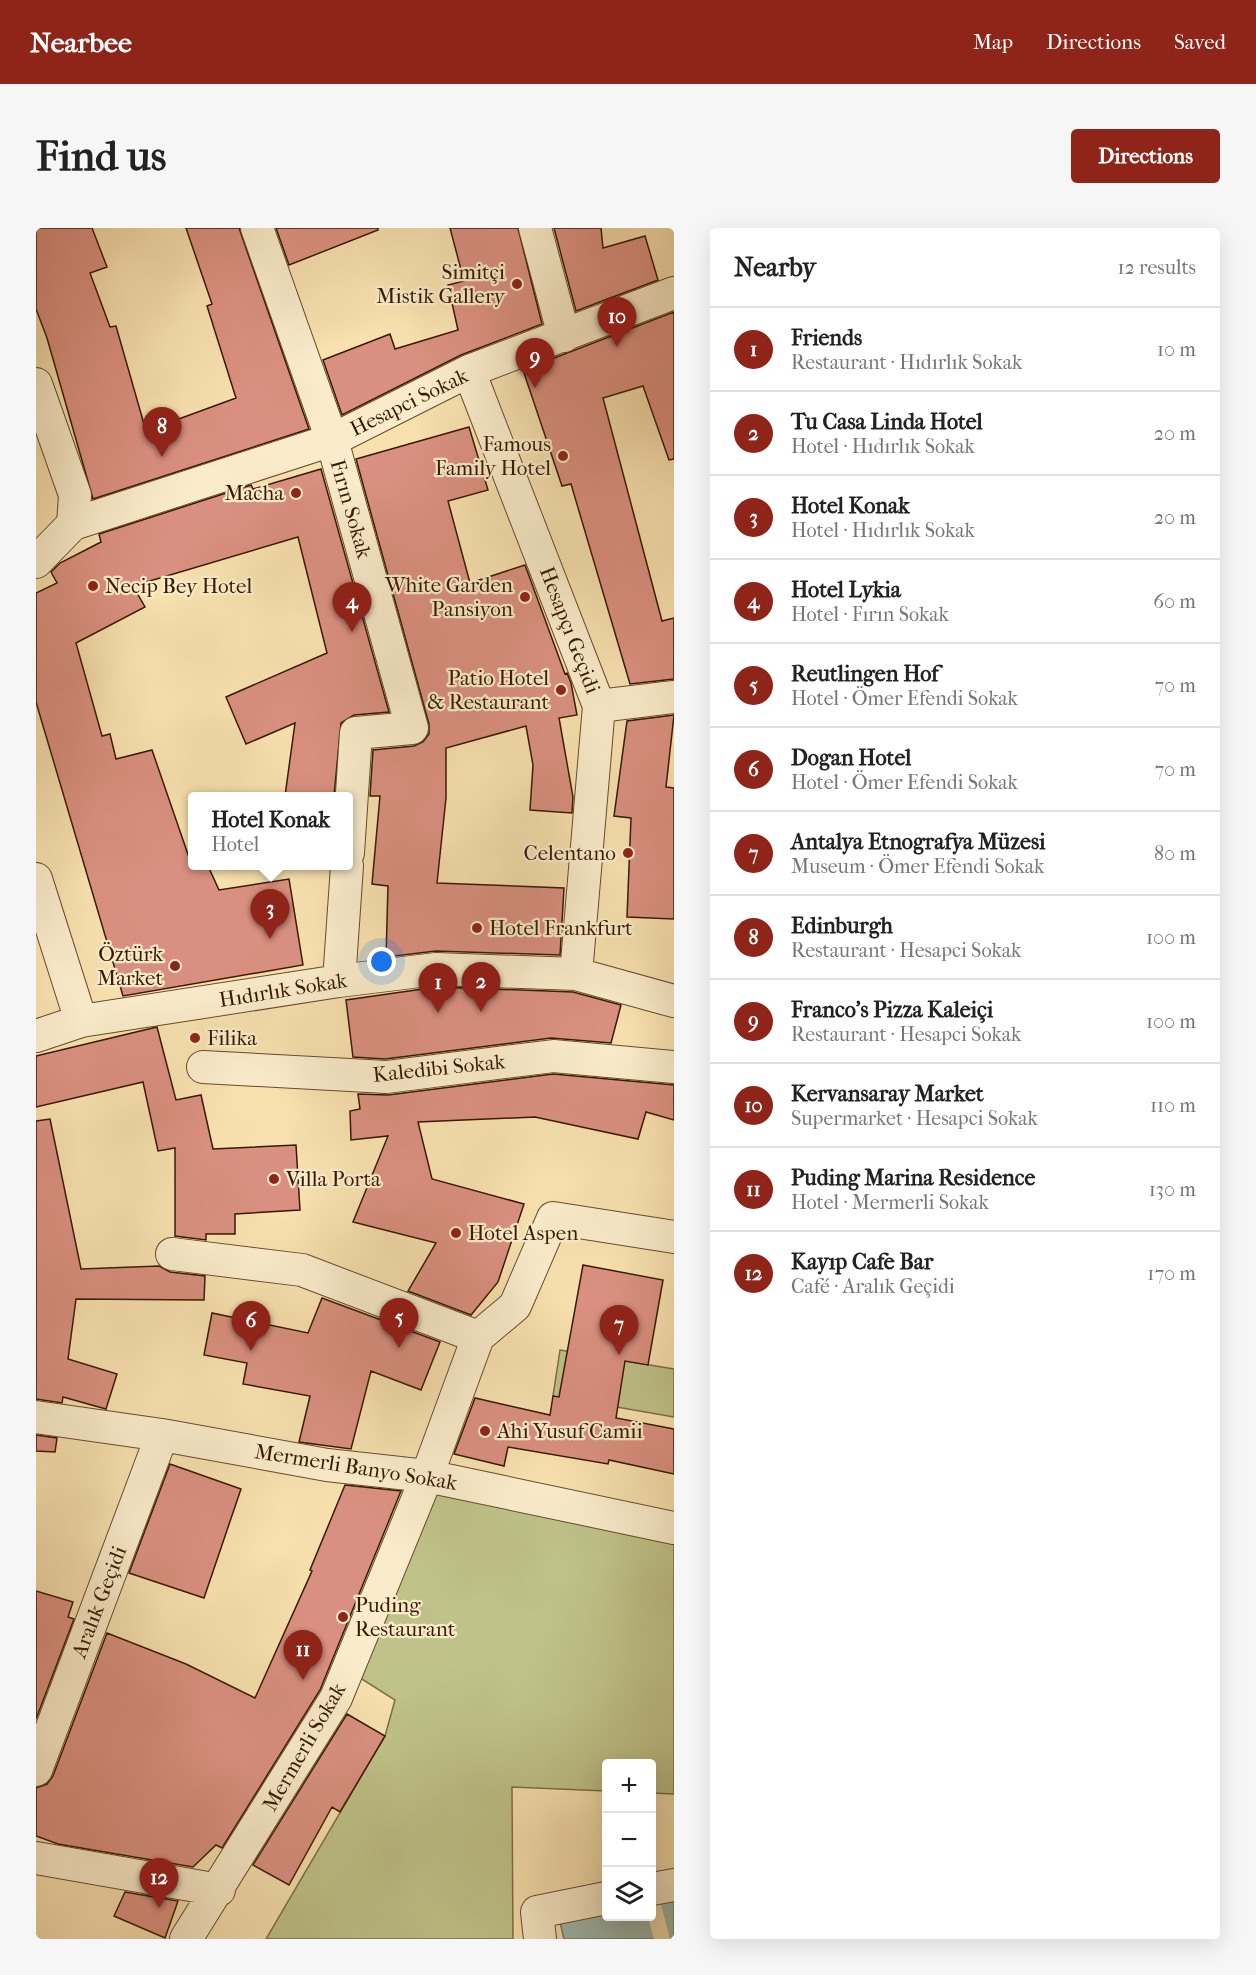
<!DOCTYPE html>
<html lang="en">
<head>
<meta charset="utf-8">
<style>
	:root { --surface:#fff; --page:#f6f6f6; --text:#222; --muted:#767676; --line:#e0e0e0; --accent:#8f2418 }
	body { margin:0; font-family:"IM FELL French Canon",serif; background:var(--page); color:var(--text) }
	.controls { position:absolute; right:18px; bottom:18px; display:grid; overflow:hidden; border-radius:6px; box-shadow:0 6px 24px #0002 }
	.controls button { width:54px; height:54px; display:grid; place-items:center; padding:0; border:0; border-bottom:2px solid var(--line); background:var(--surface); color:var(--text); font:30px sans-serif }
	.you { position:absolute; left:346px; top:734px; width:21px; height:21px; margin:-15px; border:4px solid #fff; border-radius:50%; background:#1a73e8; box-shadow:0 0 0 9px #1a73e833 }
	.badge { display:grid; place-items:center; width:39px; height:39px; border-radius:50%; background:var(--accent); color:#fff; font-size:20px; font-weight:700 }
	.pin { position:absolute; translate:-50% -50px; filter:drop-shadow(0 2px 3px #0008) }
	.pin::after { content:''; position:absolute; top:32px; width:21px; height:18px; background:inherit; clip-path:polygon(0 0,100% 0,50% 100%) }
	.popup { position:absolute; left:152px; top:564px; width:165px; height:78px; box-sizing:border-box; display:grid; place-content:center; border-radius:6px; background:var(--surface); filter:drop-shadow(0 2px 4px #0005); font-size:20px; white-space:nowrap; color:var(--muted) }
	.popup b { font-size:22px; color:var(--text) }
	.popup::after { content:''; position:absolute; left:50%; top:100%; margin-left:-12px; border:12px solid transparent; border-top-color:var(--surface) }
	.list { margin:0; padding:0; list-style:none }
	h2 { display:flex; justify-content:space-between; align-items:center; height:78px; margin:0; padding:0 24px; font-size:26px }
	h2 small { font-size:20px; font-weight:400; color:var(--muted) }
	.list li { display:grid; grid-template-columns:39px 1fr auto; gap:18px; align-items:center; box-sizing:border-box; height:84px; padding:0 24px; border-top:2px solid var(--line) }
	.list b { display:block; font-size:22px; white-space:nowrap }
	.list p { margin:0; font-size:20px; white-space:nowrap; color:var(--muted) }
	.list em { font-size:20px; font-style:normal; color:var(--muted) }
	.icon { flex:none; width:33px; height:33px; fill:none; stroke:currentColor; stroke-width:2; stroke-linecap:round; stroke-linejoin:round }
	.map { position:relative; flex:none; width:638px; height:1711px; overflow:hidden; border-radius:6px }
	header { display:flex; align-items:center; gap:36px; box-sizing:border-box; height:84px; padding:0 30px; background:var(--accent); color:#fff }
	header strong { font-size:28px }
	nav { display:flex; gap:33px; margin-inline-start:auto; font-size:21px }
	.intro { display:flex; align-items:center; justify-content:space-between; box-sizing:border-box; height:144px; padding:0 36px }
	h1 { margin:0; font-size:42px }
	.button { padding:15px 27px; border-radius:6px; background:var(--accent); color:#fff; font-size:21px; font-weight:700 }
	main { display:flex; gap:36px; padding:0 36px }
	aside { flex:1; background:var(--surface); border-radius:6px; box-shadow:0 6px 24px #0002 }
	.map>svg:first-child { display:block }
</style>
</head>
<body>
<header>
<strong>Nearbee</strong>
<nav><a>Map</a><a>Directions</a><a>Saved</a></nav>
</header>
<div class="intro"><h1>Find us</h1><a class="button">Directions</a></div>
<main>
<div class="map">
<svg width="638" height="1711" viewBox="0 0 638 1711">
	<rect width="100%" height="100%" fill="#f8e1af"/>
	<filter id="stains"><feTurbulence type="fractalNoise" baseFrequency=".00333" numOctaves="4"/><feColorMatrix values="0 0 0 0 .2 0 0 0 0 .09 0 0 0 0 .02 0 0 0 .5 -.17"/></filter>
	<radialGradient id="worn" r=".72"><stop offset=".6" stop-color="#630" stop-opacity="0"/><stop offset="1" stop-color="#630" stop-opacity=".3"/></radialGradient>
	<path fill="#bfc289" stroke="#7b6e45" stroke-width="1.5" d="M524,1122L638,1141V1189L517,1168Z
		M398,1257L638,1312V1566L616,1565V1536H570V1563L476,1559L477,1711H230L349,1508L359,1472L321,1448Z"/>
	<path fill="#9fbcb3" stroke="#757b6c" stroke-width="1.5" d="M638,1671V1711H528L524,1694L570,1685V1688H616V1676Z"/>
	<path fill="#f8e1af" d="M624,1673L634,1711H618L612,1689L616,1688V1676Z"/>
	<path fill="#da9080" stroke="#371901" stroke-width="1.5" d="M0,0H56L71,39L54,45L74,99L80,98L110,203L200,170L171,78L176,76L150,0H203L273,201L57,271L11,110L0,81Z
		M240,0H342V2L253,37Z
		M414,0H482L506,96L425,127L306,187L287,132L354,106L359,121L422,102L412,57L428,53Z
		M518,0H565L567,20L609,8L622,52L540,83Z
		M638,84V231L633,232L607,158L567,170L626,393L638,390V451L594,456L535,256L526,258L487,142Z
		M433,199L452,262L412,273L434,355L489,337L529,446L531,445L535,455L541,487L523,490L537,569L536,585L494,582L497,537L490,498L410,520V570L401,655L528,660L524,727L400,723L350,729L352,658L336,656L344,568H334L337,522L378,518L387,514L393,506V496L320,231Z
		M285,241L353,484L318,487L305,495L298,568H249L259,495L210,516L190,469L291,425L262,309L97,358L109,379L40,415L66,508L74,506L80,531L116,522L156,638H172L183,662L253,651L267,737L87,768L0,474V365L21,355L15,344L24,335L65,314L63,306L215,257L217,261Z
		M638,487L630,559L638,560V691L591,689L595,590L578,588L591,493Z
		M401,759L537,764L585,777L575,815L515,810L349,831L317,829L310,772Z
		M121,799L140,872L165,867L177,921L260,917L264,982L199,986V1006H170V1012L139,1008V920L122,923L107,854L0,879V828Z
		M517,846L638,857V892L610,884L602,911L499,889L382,894L396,951L488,976L462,1054L435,1087L372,1063L400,1015L317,994L352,908L315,912L314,883L324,881L322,866L352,867Z
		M14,891L45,1041L123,1038L134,1044L169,1048L168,1072L40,1071L32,1131L81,1146L70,1181L27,1169L26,1175L0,1171V893Z
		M547,1037L627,1052L612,1137L589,1133L580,1190L638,1201V1246L573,1232L572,1236L472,1219L468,1238L418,1226L439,1170L514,1187L517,1168L523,1169Z
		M286,1070L404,1114L385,1162L335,1143L315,1221L263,1214L274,1168L207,1156L211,1135L168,1127L176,1085L272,1105Z
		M0,1207L21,1210L19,1224L0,1223Z
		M134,1236L205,1261L168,1370L93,1345Z
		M309,1257L365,1263L284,1462L186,1620L180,1617L157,1639L22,1616L0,1608V1560L11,1556L17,1548L71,1405L150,1436L219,1470L276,1343L274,1342Z
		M0,1363L37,1374L32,1389L38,1391L0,1491Z
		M311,1486L349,1508L304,1584L296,1579L253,1657L217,1637Z
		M89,1664L142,1673L129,1710L78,1688Z"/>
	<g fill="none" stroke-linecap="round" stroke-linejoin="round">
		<defs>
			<path id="street" d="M221,0L296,212L376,500L320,505L312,625
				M499,0L528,108
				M433,143L563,478L540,746
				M0,156L39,267L37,296
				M0,334L37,296L296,212L433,143L638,65
				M563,478L638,469
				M0,651L45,793
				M303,753L311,638
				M0,808L45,793L303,753L400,741L540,746L638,773
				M167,839L350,849L517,828L638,839
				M136,1026L266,1042L442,1109
				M0,1189L126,1207L291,1237L391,1248L638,1300
				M0,1542L126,1207
				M0,1630L183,1662
				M616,1661L638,1657
				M150,1711L300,1470L391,1248L442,1109L479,1078L517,990L638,1009
				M504,1711L501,1684L570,1670"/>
		</defs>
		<use href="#street" stroke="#674b2c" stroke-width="34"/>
		<use href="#street" stroke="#faeccb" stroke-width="32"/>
	</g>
	<g fill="#8f2418" stroke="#faeccb" stroke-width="2">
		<circle cx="481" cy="56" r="6"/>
		<circle cx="527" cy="228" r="6"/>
		<circle cx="260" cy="265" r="6"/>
		<circle cx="57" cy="358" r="6"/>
		<circle cx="489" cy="369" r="6"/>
		<circle cx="525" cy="462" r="6"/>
		<circle cx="592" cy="625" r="6"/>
		<circle cx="441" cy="700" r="6"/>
		<circle cx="139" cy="738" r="6"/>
		<circle cx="159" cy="810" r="6"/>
		<circle cx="238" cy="951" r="6"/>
		<circle cx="420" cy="1005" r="6"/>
		<circle cx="449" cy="1203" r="6"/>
		<circle cx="307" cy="1389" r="6"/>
	</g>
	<g text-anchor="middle" stroke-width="4.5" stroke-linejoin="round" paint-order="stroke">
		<g font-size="21" fill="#371901" stroke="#faeccb" text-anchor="end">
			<text x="469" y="51">Simitçi<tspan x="469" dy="24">Mistik Gallery</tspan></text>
			<text x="515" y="223">Famous<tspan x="515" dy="24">Family Hotel</tspan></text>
			<text x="248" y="272">Macha</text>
			<text x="477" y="364">White Garden<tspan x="477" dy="24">Pansiyon</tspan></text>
			<text x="69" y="365" text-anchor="start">Necip Bey Hotel</text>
			<text x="513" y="457">Patio Hotel<tspan x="513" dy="24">&amp; Restaurant</tspan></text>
			<text x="580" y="632">Celentano</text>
			<text x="453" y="707" text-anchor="start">Hotel Frankfurt</text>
			<text x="127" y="733">Öztürk<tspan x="127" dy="24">Market</tspan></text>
			<text x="171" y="817" text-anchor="start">Filika</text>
			<text x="250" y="958" text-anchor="start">Villa Porta</text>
			<text x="432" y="1012" text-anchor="start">Hotel Aspen</text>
			<text x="461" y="1210" text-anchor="start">Ahi Yusuf Camii</text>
			<text x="319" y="1384" text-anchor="start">Puding<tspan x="319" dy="24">Restaurant</tspan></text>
		</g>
		<g font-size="21" fill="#371901" stroke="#faeccb">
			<text transform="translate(373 174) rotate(-26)" y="7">Hesapci Sokak</text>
			<text transform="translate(315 281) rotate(74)" y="7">Fırın Sokak</text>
			<text transform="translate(534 402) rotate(69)" y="7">Hesapçı Geçidi</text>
			<text transform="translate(247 762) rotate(-9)" y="7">Hıdırlık Sokak</text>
			<text transform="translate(403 840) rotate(-6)" y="7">Kaledibi Sokak</text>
			<text transform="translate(320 1239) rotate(9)" y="7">Mermerli Banyo Sokak</text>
			<text transform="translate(63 1374) rotate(-69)" y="7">Aralık Geçidi</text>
			<text transform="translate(268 1519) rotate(-60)" y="7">Mermerli Sokak</text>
		</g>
	</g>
	<rect width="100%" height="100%" filter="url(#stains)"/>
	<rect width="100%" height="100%" fill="url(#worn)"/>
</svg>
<div class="controls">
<button>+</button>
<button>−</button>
<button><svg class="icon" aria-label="layers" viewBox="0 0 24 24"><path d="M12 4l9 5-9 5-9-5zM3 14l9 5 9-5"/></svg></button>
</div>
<div class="you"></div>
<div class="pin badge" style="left:402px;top:785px">1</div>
<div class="pin badge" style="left:445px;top:784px">2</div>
<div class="pin badge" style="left:234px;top:711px">3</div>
<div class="popup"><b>Hotel Konak</b>Hotel</div>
<div class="pin badge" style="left:316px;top:404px">4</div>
<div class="pin badge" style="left:363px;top:1120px">5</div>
<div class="pin badge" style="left:215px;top:1123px">6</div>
<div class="pin badge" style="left:583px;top:1127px">7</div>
<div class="pin badge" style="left:126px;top:229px">8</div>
<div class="pin badge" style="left:499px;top:160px">9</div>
<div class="pin badge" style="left:581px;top:119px">10</div>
<div class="pin badge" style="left:267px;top:1452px">11</div>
<div class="pin badge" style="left:123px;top:1680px">12</div>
</div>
<aside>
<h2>Nearby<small>12 results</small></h2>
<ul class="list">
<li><span class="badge">1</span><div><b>Friends</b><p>Restaurant · Hıdırlık Sokak</p></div><em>10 m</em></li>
<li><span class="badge">2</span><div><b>Tu Casa Linda Hotel</b><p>Hotel · Hıdırlık Sokak</p></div><em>20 m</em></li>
<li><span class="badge">3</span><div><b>Hotel Konak</b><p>Hotel · Hıdırlık Sokak</p></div><em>20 m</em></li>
<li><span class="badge">4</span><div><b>Hotel Lykia</b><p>Hotel · Fırın Sokak</p></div><em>60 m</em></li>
<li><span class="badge">5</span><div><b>Reutlingen Hof</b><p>Hotel · Ömer Efendi Sokak</p></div><em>70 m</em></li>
<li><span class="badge">6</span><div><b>Dogan Hotel</b><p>Hotel · Ömer Efendi Sokak</p></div><em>70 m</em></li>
<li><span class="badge">7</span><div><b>Antalya Etnografya Müzesi</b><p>Museum · Ömer Efendi Sokak</p></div><em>80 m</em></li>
<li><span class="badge">8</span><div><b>Edinburgh</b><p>Restaurant · Hesapci Sokak</p></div><em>100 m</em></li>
<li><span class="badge">9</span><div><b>Franco's Pizza Kaleiçi</b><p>Restaurant · Hesapci Sokak</p></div><em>100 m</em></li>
<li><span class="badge">10</span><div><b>Kervansaray Market</b><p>Supermarket · Hesapci Sokak</p></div><em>110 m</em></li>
<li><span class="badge">11</span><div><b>Puding Marina Residence</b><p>Hotel · Mermerli Sokak</p></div><em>130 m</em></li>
<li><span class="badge">12</span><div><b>Kayıp Cafe Bar</b><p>Café · Aralık Geçidi</p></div><em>170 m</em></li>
</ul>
</aside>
</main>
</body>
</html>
